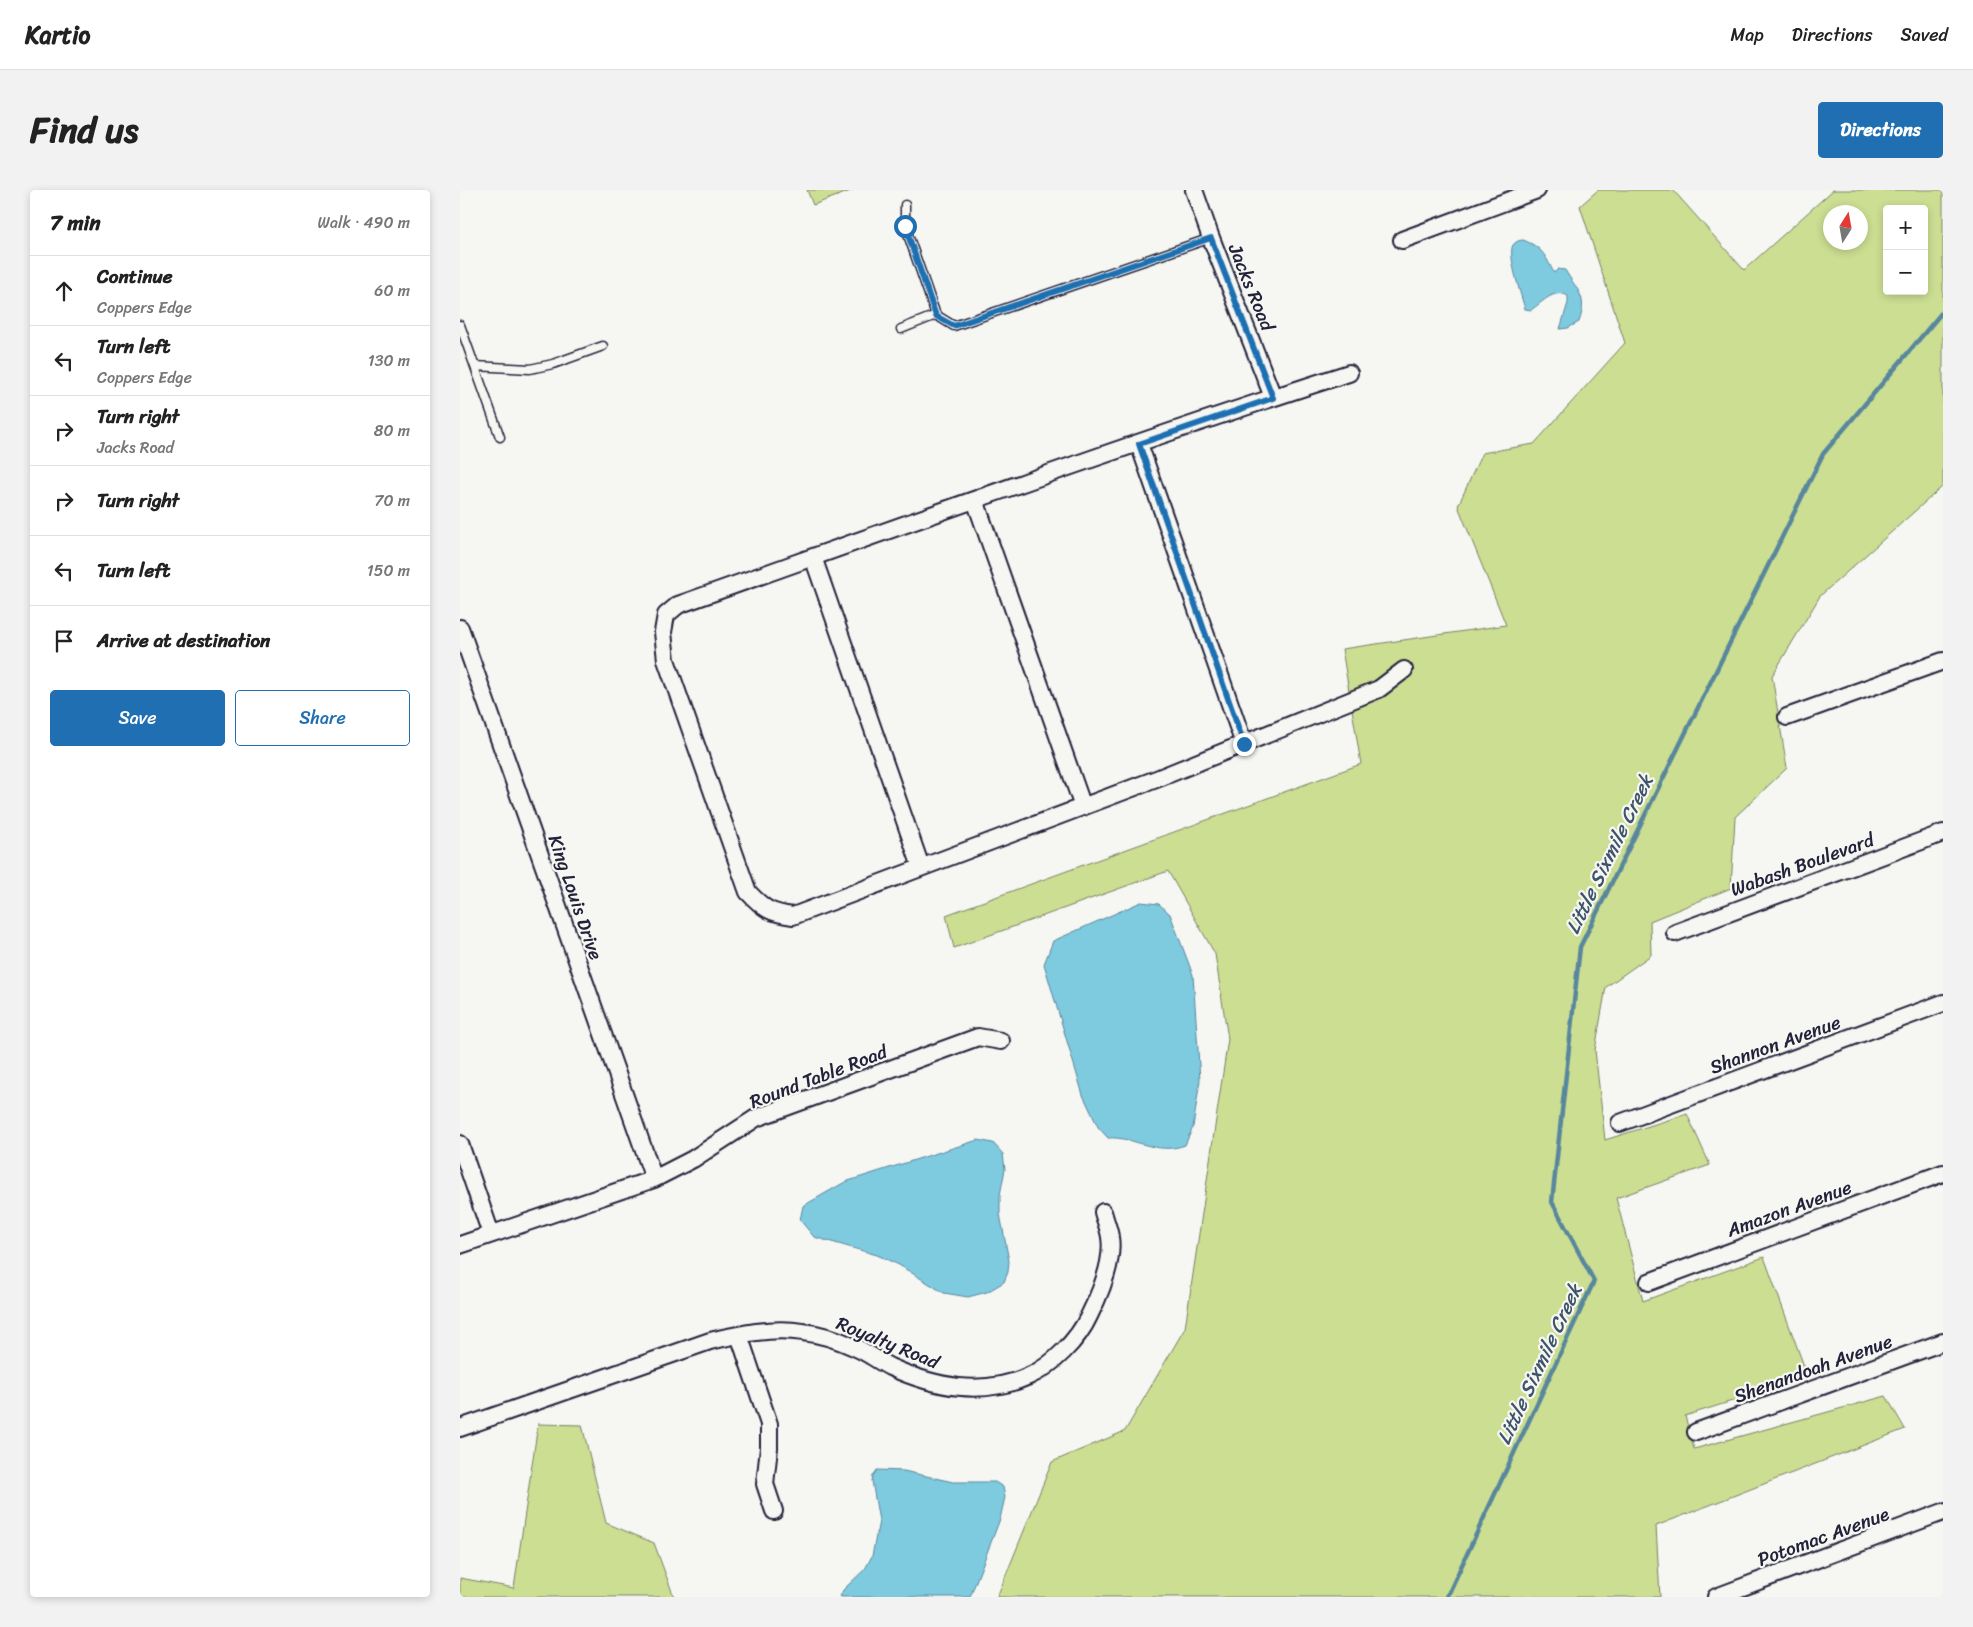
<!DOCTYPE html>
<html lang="en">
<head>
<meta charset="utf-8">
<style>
	:root { --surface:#fff; --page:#f2f2f2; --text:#222; --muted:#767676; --line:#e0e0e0; --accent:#1f6fb2 }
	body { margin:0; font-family:Sriracha,sans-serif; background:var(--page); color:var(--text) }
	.controls { position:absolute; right:15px; top:15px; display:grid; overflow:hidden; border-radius:5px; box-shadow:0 2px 8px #0003 }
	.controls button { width:45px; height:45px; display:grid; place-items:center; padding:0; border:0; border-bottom:1px solid var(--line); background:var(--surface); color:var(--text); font:25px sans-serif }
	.compass { position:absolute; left:1363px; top:15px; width:45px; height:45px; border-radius:50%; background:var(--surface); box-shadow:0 2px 8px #0003; rotate:11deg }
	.stop { position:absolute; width:15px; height:15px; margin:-11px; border:4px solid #1f6fb2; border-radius:50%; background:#fff }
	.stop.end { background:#1f6fb2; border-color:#fff; box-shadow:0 1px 5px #0008 }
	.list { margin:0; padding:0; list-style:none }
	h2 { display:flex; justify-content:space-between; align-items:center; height:65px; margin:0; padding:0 20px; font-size:21px }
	h2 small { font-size:16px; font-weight:400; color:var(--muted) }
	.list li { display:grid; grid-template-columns:32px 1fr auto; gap:15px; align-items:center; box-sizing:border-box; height:70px; padding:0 20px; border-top:1px solid var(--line) }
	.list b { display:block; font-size:19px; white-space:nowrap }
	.list p { margin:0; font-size:16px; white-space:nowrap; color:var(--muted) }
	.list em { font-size:16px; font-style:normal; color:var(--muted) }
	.actions { display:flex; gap:10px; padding:15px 20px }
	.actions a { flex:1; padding:11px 0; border:1px solid var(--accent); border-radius:5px; text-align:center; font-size:18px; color:var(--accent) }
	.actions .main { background:var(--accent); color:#fff }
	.icon { flex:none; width:28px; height:28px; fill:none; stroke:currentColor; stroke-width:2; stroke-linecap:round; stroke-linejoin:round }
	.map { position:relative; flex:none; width:1483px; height:1407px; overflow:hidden; border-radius:5px }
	header { display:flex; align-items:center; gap:30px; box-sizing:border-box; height:70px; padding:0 25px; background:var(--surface); border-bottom:1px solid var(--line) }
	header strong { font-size:24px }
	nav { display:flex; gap:28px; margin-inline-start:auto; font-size:18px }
	.intro { display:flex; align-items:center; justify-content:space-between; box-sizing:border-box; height:120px; padding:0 30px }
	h1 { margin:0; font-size:35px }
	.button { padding:12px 22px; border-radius:5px; background:var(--accent); color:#fff; font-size:18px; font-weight:700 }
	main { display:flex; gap:30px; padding:0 30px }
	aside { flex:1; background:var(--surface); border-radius:5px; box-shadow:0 2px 8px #0003 }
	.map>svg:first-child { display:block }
</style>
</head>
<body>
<header>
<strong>Kartio</strong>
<nav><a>Map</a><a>Directions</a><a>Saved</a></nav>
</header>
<div class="intro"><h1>Find us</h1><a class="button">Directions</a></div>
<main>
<aside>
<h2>7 min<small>Walk · 490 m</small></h2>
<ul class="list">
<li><svg class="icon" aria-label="ahead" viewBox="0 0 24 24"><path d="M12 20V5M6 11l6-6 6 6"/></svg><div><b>Continue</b><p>Coppers Edge</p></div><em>60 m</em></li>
<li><svg class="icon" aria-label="left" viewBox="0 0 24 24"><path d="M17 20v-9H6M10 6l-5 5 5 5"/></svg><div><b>Turn left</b><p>Coppers Edge</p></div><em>130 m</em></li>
<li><svg class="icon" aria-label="right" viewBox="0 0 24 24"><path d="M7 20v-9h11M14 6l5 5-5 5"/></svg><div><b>Turn right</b><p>Jacks Road</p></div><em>80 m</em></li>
<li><svg class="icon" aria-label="right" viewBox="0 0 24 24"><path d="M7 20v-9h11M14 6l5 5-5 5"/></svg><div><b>Turn right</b></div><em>70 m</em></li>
<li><svg class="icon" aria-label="left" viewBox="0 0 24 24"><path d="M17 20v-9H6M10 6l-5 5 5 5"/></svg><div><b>Turn left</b></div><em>150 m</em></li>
<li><svg class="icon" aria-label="arrive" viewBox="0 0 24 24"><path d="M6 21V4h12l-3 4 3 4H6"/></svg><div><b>Arrive at destination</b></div></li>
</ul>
<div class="actions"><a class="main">Save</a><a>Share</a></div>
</aside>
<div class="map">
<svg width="1483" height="1407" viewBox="0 0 1483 1407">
	<rect width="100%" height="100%" fill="#f6f6f2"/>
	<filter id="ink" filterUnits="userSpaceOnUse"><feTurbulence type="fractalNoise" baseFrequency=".02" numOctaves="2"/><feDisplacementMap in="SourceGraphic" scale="10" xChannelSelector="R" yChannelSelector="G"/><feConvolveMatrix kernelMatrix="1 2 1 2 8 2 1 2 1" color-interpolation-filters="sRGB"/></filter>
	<g filter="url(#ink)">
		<path fill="#ccde92" stroke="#778066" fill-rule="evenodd" d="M347,0H393L353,15Z
			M1138,0H1213L1284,80L1373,0H1483V296L1360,406L1312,486L1327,578L1275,627L1271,698L1190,731L1191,765L1146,797L1135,860L1145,950L1227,924L1250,975L1156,1008L1183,1111L1304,1067L1348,1187L1225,1226L1234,1259L1426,1206L1445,1239L1196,1336L1200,1407H537L592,1272L665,1241L725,1138L768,849L755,764L708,681L494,758L486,725L901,574L882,459L1046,435L998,316L1022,263L1074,254L1165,153L1120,16ZM1427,19H1464V101H1427ZM1370,22H1400V52H1370Z
			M78,1234L122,1235L146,1333L194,1353L214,1407H0V1388L54,1398Z"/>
		<path fill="#7ecade" stroke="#59879d" d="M1063,50C1082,57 1085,65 1094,83L1098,79L1105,80C1118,102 1128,106 1119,132L1108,138L1100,139L1108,113V106C1094,98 1083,112 1071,120L1065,119C1062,108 1047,65 1053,55C1055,52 1059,50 1063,50Z
			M681,712L699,714L710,724L733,785L740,890L733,937L725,955C696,966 674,946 648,948L638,937L623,905L584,774L593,751Z
			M518,950L533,953L543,964L545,979L540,1005V1024L549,1071L548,1082L544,1092L527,1102L508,1107L484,1103L439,1075L417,1065L354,1047L340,1030L343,1016L385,992Z
			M417,1280L444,1281L493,1292H535L543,1297L545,1307L540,1329L510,1407H380L383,1400L405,1379L412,1366L419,1331L412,1291L413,1286Z"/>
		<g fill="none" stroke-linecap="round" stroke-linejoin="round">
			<path stroke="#59879d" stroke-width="4.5" d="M987,1407L1134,1091L1092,1012L1120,757L1363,264L1483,121"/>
			<defs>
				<path id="service" d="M445,15V36L476,125L494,136L751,48
					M0,135L40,247
					M441,139L476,125
					M15,176L70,179L93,174L143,156"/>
				<path id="minor" d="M734,0L751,48L813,207
					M942,50L1077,0
					M889,183C664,255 441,336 218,415L206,425L203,442L206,470L288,702C304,719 310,723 333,726L699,588L919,499L944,480
					M679,254L784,554
					M515,310L623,617
					M353,367L461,677
					M0,438L194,989
					M1327,527L1483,471
					M1215,743L1483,643
					M1160,933L1483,813
					M0,954L31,1044
					M0,1055L194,989L233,969L296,928L518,847L541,851
					M1189,1092L1483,983
					M279,1145L309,1234V1258L305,1294L314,1321
					M0,1238L250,1151C280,1144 312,1137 343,1142C360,1144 379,1150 394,1157C407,1162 418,1171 430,1177C475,1197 522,1207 569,1186C592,1176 618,1150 629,1126C640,1104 654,1072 650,1047C649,1039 645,1030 643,1022
					M1236,1242L1483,1152
					M1256,1407L1483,1322"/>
			</defs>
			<use href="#service" stroke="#22223b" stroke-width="11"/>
			<use href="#minor" stroke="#22223b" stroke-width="20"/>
			<use href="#service" stroke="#f6f6f2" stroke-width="8"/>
			<use href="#minor" stroke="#f6f6f2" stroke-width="16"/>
		</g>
	</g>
	<g fill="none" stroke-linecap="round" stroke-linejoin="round" filter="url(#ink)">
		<path stroke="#1f6fb2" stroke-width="6" d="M445,36L476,126L494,136L751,48L813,208L679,254L784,554"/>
	</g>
	<g text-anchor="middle" stroke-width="4.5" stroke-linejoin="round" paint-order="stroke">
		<g font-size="19" fill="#22223b" stroke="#f6f6f2">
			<text transform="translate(792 97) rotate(68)" y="7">Jacks Road</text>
			<text transform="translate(1342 674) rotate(-20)" y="7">Wabash Boulevard</text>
			<text transform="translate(116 707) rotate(71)" y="7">King Louis Drive</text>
			<text transform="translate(1315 854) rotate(-20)" y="7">Shannon Avenue</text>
			<text transform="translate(358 886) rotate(-21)" y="7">Round Table Road</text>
			<text transform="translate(1329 1018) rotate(-20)" y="7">Amazon Avenue</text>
			<text transform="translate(428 1152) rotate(22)" y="7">Royalty Road</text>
			<text transform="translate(1353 1178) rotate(-20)" y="7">Shenandoah Avenue</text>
			<text transform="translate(1363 1346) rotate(-20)" y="7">Potomac Avenue</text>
		</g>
		<g font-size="20" font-style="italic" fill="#3e546c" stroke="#f6f6f2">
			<text transform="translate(1149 664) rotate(-64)" y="7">Little Sixmile Creek</text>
			<text transform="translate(1079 1174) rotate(-65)" y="7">Little Sixmile Creek</text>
		</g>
	</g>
</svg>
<div class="controls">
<button>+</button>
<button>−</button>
</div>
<svg class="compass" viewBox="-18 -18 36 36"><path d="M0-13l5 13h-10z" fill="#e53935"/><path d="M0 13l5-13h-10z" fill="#767676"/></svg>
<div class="stop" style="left:445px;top:36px"></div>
<div class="stop end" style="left:784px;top:554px"></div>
</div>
</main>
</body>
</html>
